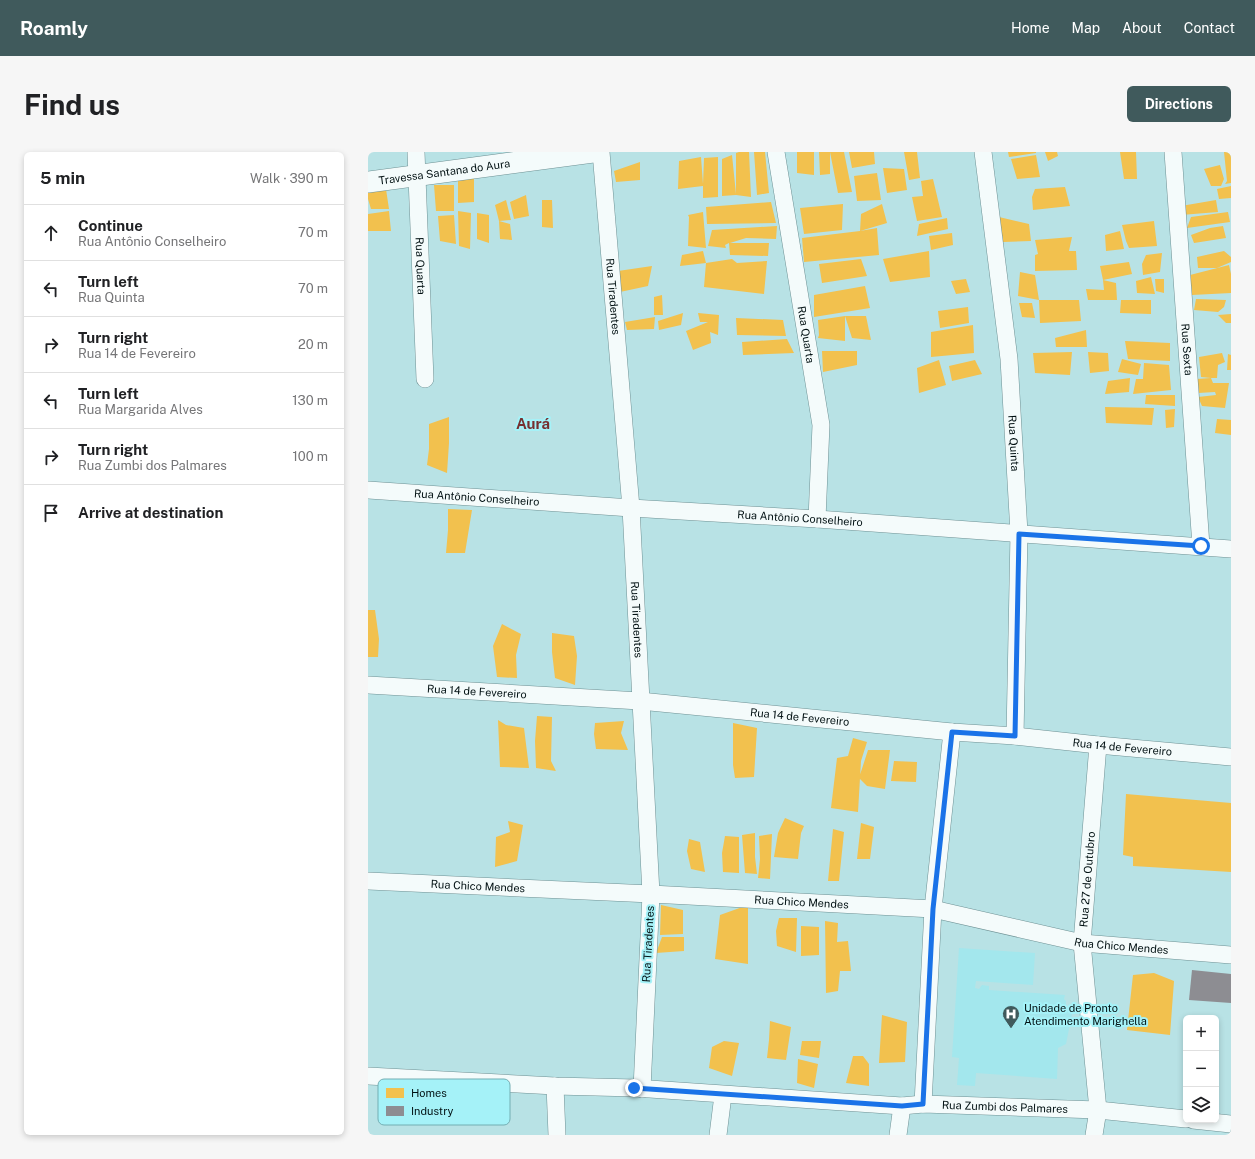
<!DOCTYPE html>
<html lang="en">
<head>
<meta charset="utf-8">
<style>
	:root { --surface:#fff; --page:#f6f6f6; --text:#202124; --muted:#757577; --line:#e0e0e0; --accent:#405a5c }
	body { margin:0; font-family:"Public Sans",sans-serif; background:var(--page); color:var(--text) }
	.controls { position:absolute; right:12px; bottom:12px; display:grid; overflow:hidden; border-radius:6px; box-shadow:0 2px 6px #0003 }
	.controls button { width:36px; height:36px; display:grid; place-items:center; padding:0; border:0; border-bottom:1px solid var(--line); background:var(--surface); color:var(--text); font:20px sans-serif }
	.stop { position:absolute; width:12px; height:12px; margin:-9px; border:3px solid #1a73e8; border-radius:50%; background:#fff }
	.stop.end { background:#1a73e8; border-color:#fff; box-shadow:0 1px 4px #0008 }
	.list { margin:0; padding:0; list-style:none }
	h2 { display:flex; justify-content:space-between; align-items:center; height:52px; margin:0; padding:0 16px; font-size:17px }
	h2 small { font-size:13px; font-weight:400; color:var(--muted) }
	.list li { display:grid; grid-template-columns:26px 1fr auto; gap:12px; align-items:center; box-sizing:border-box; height:56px; padding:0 16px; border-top:1px solid var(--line) }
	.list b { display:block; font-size:15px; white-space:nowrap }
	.list p { margin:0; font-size:13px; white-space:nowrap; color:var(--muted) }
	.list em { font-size:13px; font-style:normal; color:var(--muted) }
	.icon { flex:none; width:22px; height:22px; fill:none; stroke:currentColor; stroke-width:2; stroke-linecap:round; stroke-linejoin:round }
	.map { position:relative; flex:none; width:863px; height:983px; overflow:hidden; border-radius:6px }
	header { display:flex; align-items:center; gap:24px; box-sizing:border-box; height:56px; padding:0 20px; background:var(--accent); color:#fff }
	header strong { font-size:19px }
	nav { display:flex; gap:22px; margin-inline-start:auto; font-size:14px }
	.intro { display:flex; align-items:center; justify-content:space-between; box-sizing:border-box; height:96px; padding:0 24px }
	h1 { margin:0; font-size:28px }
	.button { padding:10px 18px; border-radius:6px; background:var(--accent); color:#fff; font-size:14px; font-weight:700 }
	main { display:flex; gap:24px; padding:0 24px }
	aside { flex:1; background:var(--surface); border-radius:6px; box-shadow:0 2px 6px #0003 }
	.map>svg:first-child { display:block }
</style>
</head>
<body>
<header>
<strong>Roamly</strong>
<nav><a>Home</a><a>Map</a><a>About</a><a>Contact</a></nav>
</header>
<div class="intro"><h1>Find us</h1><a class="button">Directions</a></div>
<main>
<aside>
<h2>5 min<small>Walk · 390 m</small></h2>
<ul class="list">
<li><svg class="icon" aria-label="ahead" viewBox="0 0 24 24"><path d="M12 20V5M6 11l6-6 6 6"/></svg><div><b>Continue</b><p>Rua Antônio Conselheiro</p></div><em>70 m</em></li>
<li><svg class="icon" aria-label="left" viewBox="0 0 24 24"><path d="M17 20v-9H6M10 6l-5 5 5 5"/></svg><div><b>Turn left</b><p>Rua Quinta</p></div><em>70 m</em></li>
<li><svg class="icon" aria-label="right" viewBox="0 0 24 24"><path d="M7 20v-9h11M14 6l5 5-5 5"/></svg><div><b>Turn right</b><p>Rua 14 de Fevereiro</p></div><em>20 m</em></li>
<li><svg class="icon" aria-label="left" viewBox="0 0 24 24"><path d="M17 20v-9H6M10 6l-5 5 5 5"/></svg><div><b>Turn left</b><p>Rua Margarida Alves</p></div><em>130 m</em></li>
<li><svg class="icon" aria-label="right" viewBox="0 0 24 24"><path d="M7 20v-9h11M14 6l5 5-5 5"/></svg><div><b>Turn right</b><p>Rua Zumbi dos Palmares</p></div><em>100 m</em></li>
<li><svg class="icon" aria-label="arrive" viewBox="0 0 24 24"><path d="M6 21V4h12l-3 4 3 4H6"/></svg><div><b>Arrive at destination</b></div></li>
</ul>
</aside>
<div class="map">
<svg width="863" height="983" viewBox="0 0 863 983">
	<rect width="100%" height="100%" fill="#b8e2e5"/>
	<path fill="#a3e7ed" d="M591,796L667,801L665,833L608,829L607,836L611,837L614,833L621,834V838L697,843L696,847L698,849V858L704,862L698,892L690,896L689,927L608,921L607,934L589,933L591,906L584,905Z"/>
	<path fill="#f2c14e" d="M371,0H381L383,45L368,43L354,44V7L364,3L368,42V1Z
		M386,0H397L401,41L389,43Z
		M429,0H446V23L429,21Z
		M451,0H462V22L452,23Z
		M462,0H476L484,40L470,41Z
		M481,0H506L507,12L484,16Z
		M536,0H549L552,26L541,28Z
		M640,0H668V1L641,5Z
		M677,0H689L690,4L680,9Z
		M752,0H768L769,27H756Z
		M856,0H863V31L857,32L859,29Z
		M668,3L672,25L649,27L643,7Z
		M333,5L335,32L336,6L350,5V45L335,46V34L310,37L311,9Z
		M272,10V28L248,30L246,19Z
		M852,13L856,27L853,34H843L836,17Z
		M515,16L536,17L539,38L519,41Z
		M509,21L513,48L489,49L486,24Z
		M106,24V50L90,51V28Z
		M565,27L574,65L549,69L544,45L555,44L553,29Z
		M66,33H86V59H68Z
		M863,34V46L851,47L849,37Z
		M697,35L702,54L665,58L664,45L667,37Z
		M18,37L21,57H3L0,47V38Z
		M158,43L161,64L146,67L142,50Z
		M138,48L143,68L131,69L142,72L144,88L132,87L131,69L127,53Z
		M174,48H184L185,76L174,75Z
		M848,48L850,60L813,63V54Z
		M403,50L408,71L339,72L338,55Z
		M475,52L474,78L436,82L432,56Z
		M514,52L519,71L492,79L509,76L511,103L436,110L434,86L492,79L493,62Z
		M21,59L23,79H0V62Z
		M90,59L103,61L102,97L91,94Z
		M335,60L338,96L320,94L321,65L320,63Z
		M860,60L862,70L819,76L823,65Z
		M109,61L121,63V91L109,87Z
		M86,63L88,92L72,89L70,64Z
		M631,65L661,72L663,89L635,90Z
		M579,66L580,77L549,84L551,72Z
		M786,69L789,94L761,96L758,89L754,73Z
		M409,74L408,87L378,86L362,91H401L400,104L362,103L361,91L357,93L358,96L340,94L344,78Z
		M855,74L858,86L826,91L823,83L842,76Z
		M752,79L756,97L738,99L737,83Z
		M584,81L585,93L563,98L561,84Z
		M704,85L701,99H708L709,118L667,119V103L670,102L667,88Z
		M335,99L338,111L312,114L314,103Z
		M561,99L562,125L522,130L515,107Z
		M856,99L863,105V110L849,116H830L829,105Z
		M794,101L792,120L775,123L774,112L778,103Z
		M364,107L369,111L399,109L396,142L336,135L338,111Z
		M493,107L499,124L454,131L451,112Z
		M761,110L764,122L735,128L732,114Z
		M861,113L863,122V141L824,143L822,123Z
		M284,114L280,134L252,140L250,119Z
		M652,120L667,123L671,148L650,144Z
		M783,125L787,142L769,141L768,129Z
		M598,127L602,140L588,142L583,129Z
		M787,127H796V141L788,139Z
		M735,128L748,131L749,148H720L718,137L736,138Z
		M497,134L502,156L446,165V143Z
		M294,143L295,163H286V145Z
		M828,147L858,148L856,155L850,160L826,158Z
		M671,148H711L713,169L672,171Z
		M753,148H783V162L752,161Z
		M651,151H664L667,166L654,165Z
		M600,155L601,171L572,176L570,159Z
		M315,161L313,173L291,178L290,169Z
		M330,161L351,163L350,183L342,180L343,191L325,198L318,179L340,170H332Z
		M863,162V171H858L850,163Z
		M477,164H498L503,188L484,186Z
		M477,164V189L450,186L451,183L450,168Z
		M287,165L286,177L259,178L257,170Z
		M368,166L415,168L418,184L369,183Z
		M605,173L606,201L563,205V180Z
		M718,178L719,195H688L687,186Z
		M419,187L426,201L375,203L374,190Z
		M757,189L802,191V209L760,207Z
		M454,199H489V213L455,220Z
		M704,200L702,223L667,221L665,201Z
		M720,200L740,201L741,219L722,221Z
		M854,201L857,210L850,213L849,226H843L845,231H861L857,256L834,254L830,245L848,243L847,240L830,241L829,227L843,226L833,225L831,205Z
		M860,202L863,203V218H859Z
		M754,207L773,212L770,223L750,220Z
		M571,208L578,233L551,241L549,216Z
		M607,208L614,222L584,229L581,214Z
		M776,211L801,213L803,238L765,242L768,227H775Z
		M762,226L761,240L737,242L740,229Z
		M778,243H807V254L777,252Z
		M737,255L786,256L784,273L738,271Z
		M807,257L806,275L798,276L797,258Z
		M81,265V291L79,321L59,313L61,297V272Z
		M849,267L863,268V283L847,281Z
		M80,357L104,358L97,401H78L80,378Z
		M0,458H7L11,487L10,505H0Z
		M134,472L153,482L148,503L149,526L129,525L125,494Z
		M184,481L206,484L209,504L207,533L187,526L184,500Z
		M169,564L184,565L183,609L188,619L168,616L167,589Z
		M130,568L138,573L156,576L161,616L132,615Z
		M256,569L253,581L260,598L228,597L226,582L227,571Z
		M365,571L389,576L386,625L367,626L365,613Z
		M485,586L499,590L493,609L490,660L463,656L469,606L480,604Z
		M500,598H522L517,637L499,634L491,626Z
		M526,609L549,610L548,630L523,629Z
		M758,642L863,651V720L765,714V705L755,703Z
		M417,666L436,674L433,681L430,707L406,705L410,681Z
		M140,669L155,673L149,709L127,715L128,685L142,680Z
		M493,671L506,675L502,707H489Z
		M465,677L476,680L471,729H460Z
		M387,681V705L389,722L377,721L374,683Z
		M404,682L402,727L390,726L392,707L391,684Z
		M357,684L371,685V721L355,720L354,701Z
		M321,687L332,690L337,720L323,717L319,699Z
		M293,753L315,758V782L292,783Z
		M380,753V812L347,807L352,763Z
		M411,766H429L428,800L409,794L408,779Z
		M457,769L470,771L469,790L480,789L483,819H472L470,839L458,841Z
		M433,774L451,775V803L433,804Z
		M294,785H316V799L288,801Z
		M786,821L806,829L802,883L759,878L765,823Z
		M514,863L539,870L537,910L511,911Z
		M402,869L423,875L418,908L399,906L401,888Z
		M356,889L371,891L364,924L341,916L344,895Z
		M434,889H453L451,906L432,903Z
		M485,904H495L501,912V934L478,931Z
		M430,907L450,912L446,936L429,931Z"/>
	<path fill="#8d8d92" d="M824,818L863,822V851L821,848Z"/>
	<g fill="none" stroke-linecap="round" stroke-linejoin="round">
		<defs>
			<g id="minor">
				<path id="s1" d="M48,0L57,227"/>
				<path id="s2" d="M233,0L263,356L283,742L274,937"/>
				<path id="s3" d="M408,0L453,273L449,367"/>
				<path id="s4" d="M615,0L641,207L651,381L647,584"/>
				<path id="s5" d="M805,0L833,394"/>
				<path id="s6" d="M0,338L263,356L449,367L863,397"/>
				<path id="s7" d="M0,533L272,549L584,580L647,584L730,593L863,605"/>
				<path id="s8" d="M0,729L283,742L565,757L714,791L863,803"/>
				<path id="s9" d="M0,924L187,934L267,936L534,954L555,952L730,958L818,967"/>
				<path d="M187,934L189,983"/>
				<path d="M555,952L565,757L584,580"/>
				<path d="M825,968L863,972"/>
				<path d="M350,983L355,943"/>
				<path d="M530,983L534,954"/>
				<path id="s10" d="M726,983L730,958L714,791L730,593"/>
			</g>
			<g id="tertiary">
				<path id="s11" d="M0,30L225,0"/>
			</g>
		</defs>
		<use href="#minor" stroke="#6e9194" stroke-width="18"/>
		<use href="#tertiary" stroke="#6e9194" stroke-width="22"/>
		<use href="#minor" stroke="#f4fbfb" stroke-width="17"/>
		<use href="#tertiary" stroke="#f4fbfb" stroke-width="21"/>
	</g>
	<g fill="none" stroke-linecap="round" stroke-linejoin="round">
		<path stroke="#1a73e8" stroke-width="5" d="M266,936L534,954L555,952L565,757L584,580L647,584L651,382L833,394"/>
	</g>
	<defs>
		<symbol id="hospital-pin" viewBox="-11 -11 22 30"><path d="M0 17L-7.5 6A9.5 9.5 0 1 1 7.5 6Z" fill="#405a5c" stroke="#a5f2f8"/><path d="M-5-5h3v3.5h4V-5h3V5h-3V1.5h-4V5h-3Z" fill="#fff"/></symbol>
	</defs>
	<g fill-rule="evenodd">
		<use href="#hospital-pin" x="633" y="852" width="20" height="27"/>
	</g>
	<g text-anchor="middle" stroke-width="4" stroke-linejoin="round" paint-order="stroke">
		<g font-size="11" fill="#001012" stroke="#a5f2f8">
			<text dy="4" stroke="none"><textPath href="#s11" startOffset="77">Travessa Santana do Aura</textPath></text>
			<text dy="4" stroke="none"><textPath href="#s1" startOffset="114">Rua Quarta</textPath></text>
			<text dy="4" stroke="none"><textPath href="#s2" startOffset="145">Rua Tiradentes</textPath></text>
			<text dy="4" stroke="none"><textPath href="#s3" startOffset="185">Rua Quarta</textPath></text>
			<text dy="4" stroke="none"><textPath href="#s5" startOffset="198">Rua Sexta</textPath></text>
			<text dy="4" stroke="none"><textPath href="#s4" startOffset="293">Rua Quinta</textPath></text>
			<text dy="4" stroke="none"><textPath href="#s6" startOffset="109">Rua Antônio Conselheiro</textPath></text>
			<text dy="4" stroke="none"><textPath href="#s6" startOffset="433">Rua Antônio Conselheiro</textPath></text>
			<text dy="4" stroke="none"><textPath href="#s2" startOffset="469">Rua Tiradentes</textPath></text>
			<text dy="4" stroke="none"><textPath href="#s7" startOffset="109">Rua 14 de Fevereiro</textPath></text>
			<text dy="4" stroke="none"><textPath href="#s7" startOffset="433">Rua 14 de Fevereiro</textPath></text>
			<text dy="4" stroke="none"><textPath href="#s7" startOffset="757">Rua 14 de Fevereiro</textPath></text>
			<text dy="4" stroke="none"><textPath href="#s10" startOffset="257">Rua 27 de Outubro</textPath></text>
			<text dy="4" stroke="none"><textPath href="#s8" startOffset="110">Rua Chico Mendes</textPath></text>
			<text dy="4" stroke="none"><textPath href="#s8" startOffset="434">Rua Chico Mendes</textPath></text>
			<text transform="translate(280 792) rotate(-87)" y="4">Rua Tiradentes</text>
			<text dy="4" stroke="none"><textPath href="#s8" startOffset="758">Rua Chico Mendes</textPath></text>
			<text dy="4" stroke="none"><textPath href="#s9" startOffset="638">Rua Zumbi dos Palmares</textPath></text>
		</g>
		<g font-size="11" fill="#001012" stroke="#a5f2f8" text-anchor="start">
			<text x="656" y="860">Unidade de Pronto<tspan x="656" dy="13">Atendimento Marighella</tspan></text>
		</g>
		<g font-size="15" font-weight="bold" fill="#762f2f" stroke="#a5f2f8">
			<text x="165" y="277">Aurá</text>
		</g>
	</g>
	<rect x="10" y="927" width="132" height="46" rx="6" fill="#a5f2f8" stroke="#73aeb3" stroke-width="1"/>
	<rect x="18" y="936" width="18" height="10" fill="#f2c14e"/>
	<rect x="18" y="954" width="18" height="10" fill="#8d8d92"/>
	<g font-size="11" fill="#001012">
		<text x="43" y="945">Homes</text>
		<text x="43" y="963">Industry</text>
	</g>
</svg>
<div class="controls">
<button>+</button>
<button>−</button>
<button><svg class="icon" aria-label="layers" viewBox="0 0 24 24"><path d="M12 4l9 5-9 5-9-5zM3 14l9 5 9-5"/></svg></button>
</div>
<div class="stop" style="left:833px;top:394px"></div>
<div class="stop end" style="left:266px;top:936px"></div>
</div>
</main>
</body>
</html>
